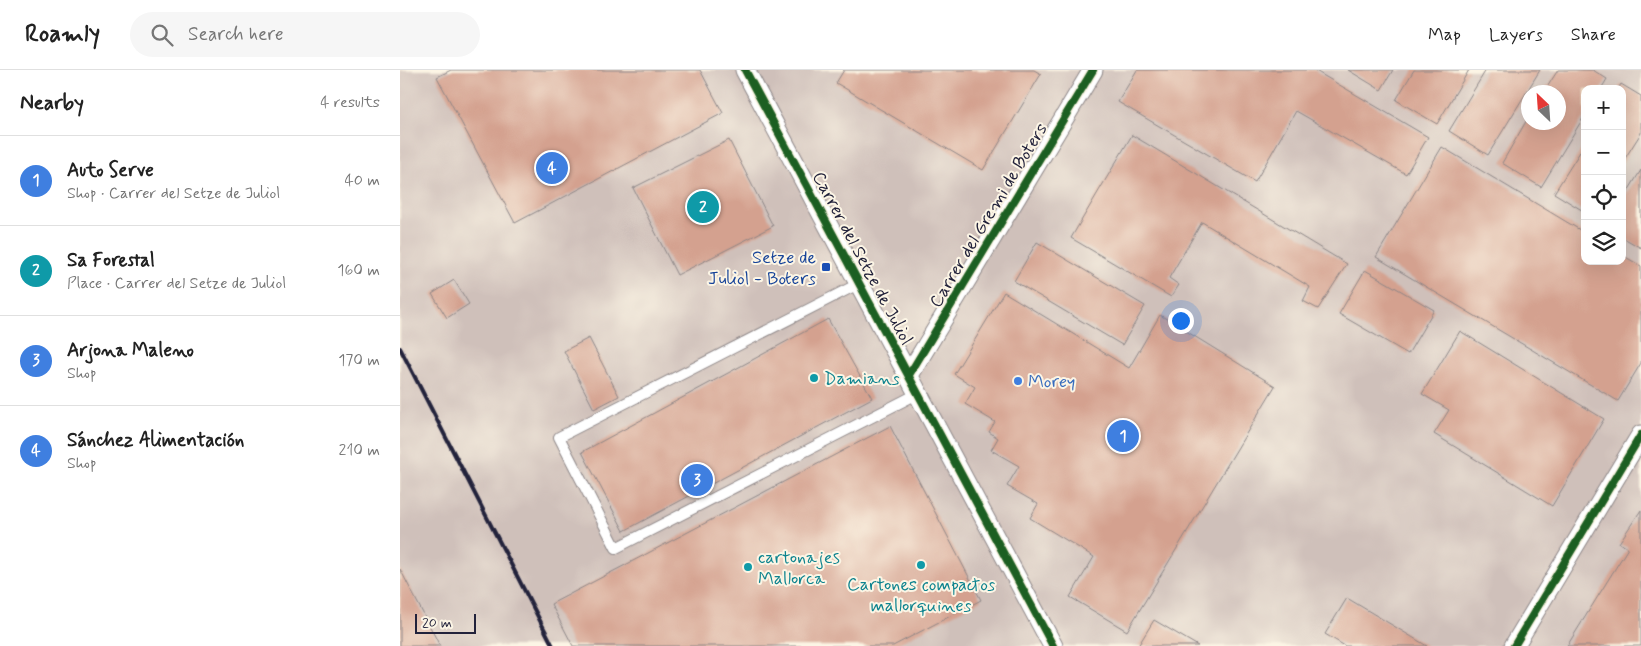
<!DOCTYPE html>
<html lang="en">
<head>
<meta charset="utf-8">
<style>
	:root { --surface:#fff; --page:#f6f6f6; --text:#222; --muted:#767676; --line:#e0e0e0; --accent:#db2777 }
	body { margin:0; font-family:Mynerve,sans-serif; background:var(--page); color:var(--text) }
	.controls { position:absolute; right:15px; top:15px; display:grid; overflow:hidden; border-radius:10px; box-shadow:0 5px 20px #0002 }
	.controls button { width:45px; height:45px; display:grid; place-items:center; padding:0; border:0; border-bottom:1px solid var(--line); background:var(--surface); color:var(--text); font:25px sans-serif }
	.compass { position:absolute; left:1121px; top:15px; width:45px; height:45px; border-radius:50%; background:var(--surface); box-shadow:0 5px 20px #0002; rotate:335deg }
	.scale { position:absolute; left:15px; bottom:12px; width:61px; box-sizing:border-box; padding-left:5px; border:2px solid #22223b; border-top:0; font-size:14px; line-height:18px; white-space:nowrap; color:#22223b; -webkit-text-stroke:4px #fcf5e5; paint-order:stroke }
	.you { position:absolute; left:780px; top:250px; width:18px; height:18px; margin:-12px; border:4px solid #fff; border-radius:50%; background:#1a73e8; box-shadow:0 0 0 8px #1a73e833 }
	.badge { display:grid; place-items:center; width:32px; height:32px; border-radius:50%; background:var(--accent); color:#fff; font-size:16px; font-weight:700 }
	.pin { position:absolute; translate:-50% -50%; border:2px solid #fff; box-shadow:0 1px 5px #0006 }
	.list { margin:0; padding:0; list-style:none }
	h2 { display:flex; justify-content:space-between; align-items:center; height:65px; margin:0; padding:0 20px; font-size:21px }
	h2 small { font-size:16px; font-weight:400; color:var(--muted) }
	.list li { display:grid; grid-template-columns:32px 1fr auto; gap:15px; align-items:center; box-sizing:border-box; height:90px; padding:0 20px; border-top:1px solid var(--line) }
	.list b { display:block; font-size:19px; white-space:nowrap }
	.list p { margin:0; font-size:16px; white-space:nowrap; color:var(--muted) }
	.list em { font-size:16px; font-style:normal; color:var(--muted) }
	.icon { flex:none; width:28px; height:28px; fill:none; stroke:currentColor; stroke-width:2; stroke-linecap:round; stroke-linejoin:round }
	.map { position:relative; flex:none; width:1241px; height:576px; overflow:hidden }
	header { display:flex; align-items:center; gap:30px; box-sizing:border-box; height:70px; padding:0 25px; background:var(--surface); border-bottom:1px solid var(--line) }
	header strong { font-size:24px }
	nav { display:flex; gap:28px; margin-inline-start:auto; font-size:18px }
	.search { width:350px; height:45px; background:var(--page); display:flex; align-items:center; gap:12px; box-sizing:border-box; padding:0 18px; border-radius:28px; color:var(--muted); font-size:19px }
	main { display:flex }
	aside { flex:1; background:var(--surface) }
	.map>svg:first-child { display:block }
</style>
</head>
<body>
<header>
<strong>Roamly</strong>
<div class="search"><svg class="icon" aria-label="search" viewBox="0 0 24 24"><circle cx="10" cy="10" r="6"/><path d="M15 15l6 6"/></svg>Search here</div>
<nav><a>Map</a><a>Layers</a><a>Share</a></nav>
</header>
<main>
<aside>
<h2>Nearby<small>4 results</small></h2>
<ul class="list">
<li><span class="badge" style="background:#3f7fe0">1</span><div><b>Auto Serve</b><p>Shop · Carrer del Setze de Juliol</p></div><em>40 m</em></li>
<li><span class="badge" style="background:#0f9aa8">2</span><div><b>Sa Forestal</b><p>Place · Carrer del Setze de Juliol</p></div><em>160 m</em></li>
<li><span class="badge" style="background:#3f7fe0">3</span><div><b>Arjona Maleno</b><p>Shop</p></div><em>170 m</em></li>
<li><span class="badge" style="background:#3f7fe0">4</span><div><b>Sánchez Alimentación</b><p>Shop</p></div><em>210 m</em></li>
</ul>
</aside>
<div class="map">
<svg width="1241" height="576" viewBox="0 0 1241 576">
	<rect width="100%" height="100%" fill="#fcf5e5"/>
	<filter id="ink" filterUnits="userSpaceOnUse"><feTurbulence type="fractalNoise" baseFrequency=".02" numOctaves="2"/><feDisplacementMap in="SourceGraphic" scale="10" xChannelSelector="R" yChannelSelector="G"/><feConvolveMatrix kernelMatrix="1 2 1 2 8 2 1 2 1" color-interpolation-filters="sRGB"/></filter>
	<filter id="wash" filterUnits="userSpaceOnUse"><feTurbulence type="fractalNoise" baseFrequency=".0096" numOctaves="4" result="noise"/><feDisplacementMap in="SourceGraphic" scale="20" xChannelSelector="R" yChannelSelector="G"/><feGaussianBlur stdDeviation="1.12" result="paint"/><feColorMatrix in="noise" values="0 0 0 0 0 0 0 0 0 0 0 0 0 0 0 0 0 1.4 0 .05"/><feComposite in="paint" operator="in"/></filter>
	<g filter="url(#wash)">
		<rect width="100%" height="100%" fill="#f7e8d0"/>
		<path fill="#cfc0ba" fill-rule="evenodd" d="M0,0H1241V576H0ZM1185,19H1222V191H1185ZM1128,22H1158V52H1128Z"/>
		<g id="blocks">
			<path fill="#d4a18f" d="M51,0H300L323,43L115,153L37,7Z
				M444,0H634L641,4L583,100L436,13Z
				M737,0H914L1028,67L1006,104L896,41L855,112L718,32Z
				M948,0H993L981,20Z
				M1014,0H1069L1037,54L996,30Z
				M1086,0H1140L1088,85L1049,61Z
				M1158,0H1193L1207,9L1201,19H1185V45L1141,117L1102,93L1128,48V52H1158V22H1144Z
				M1221,14L1241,26V63L1222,93V19H1218Z
				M732,65L947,194L918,239L903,231L910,217L802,152L769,208L779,215L771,227L671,168Z
				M329,70L373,156L277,205L233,118Z
				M1185,74V142L1154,123Z
				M1042,77L1185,163V191H1222V185L1241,196V293L1218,331L976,187Z
				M1241,100V178L1222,167V131Z
				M637,172L745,236L722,275L614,211Z
				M965,200L1034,240L1008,284L939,244Z
				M54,210L69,234L47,248L32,224Z
				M604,222L729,298L760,245L875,316L727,561L670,527L694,487L630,448L638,434L607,416L619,396L591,380L598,368L589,362L595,352L565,334L575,317L554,304Z
				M428,249L472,328L224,461L182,382Z
				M1060,261L1204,349L1152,436L1034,364L1049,340L1022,324Z
				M189,268L219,326L194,339L164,281Z
				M490,356L581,530L493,576H173L151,534Z
				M1241,440V576H1167L1228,478L1219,473Z
				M0,499L40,576H0Z
				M947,528L1027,576H945L925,564Z
				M754,550L798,576H738Z"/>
		</g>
	</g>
	<g filter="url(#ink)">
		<use href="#blocks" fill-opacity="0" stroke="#8c8586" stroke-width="1"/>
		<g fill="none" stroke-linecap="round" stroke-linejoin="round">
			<defs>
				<path id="service" d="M460,213L159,367L216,478L519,323"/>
				<path id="minor" d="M345,0L653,576
					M509,305L693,0
					M1114,576L1241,365"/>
			</defs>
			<use href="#service" stroke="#8c8586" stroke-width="12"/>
			<use href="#minor" stroke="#8c8586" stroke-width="21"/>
			<use href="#service" stroke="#fff" stroke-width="10"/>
			<use href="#minor" stroke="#fff" stroke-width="19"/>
			<path stroke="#22223b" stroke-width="4" d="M0,278L153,576"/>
			<defs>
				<path id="cycleway" d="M345,0L653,576
					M509,305L693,0
					M1114,576L1241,365"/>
			</defs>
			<use href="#cycleway" stroke="#fcf5e5" stroke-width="11"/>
			<use href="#cycleway" stroke="#1b5e20" stroke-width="8"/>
		</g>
	</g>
	<rect fill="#1a4fb4" stroke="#fcf5e5" stroke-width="2" x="421" y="192" width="10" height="10" rx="2.5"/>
	<g fill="#0f9aa8" stroke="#fcf5e5" stroke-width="2">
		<circle cx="414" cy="308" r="5"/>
		<circle cx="521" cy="495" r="5"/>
		<circle cx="348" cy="497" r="5"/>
	</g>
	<circle fill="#3f7fe0" stroke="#fcf5e5" stroke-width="2" cx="618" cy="311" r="5"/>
	<g text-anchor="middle" stroke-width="4" stroke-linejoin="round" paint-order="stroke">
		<g font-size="18" fill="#22223b" stroke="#fcf5e5">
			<text transform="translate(588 145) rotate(-59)" y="6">Carrer del Gremi de Boters</text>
			<text transform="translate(463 188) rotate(62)" y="6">Carrer del Setze de Juliol</text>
		</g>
		<g font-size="18" fill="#164399" stroke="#fcf5e5" text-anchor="end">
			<text x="416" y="193">Setze de<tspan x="416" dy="21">Juliol - Boters</tspan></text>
		</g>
		<g font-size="18" fill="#0d838f" stroke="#fcf5e5" text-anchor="start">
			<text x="424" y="314">Damians</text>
			<text x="358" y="493">cartonajes<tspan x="358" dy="21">Mallorca</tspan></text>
			<text x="521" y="520" text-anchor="middle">Cartones compactos<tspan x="521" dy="21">mallorquines</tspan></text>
		</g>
		<g font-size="18" fill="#366cbe" stroke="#fcf5e5" text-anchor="start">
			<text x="628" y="317">Morey</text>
		</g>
	</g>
</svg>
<div class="controls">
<button>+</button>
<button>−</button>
<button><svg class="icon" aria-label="locate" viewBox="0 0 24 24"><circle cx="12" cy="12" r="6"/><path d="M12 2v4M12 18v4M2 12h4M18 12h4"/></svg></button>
<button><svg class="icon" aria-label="layers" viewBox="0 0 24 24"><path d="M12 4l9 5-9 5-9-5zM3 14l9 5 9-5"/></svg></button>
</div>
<svg class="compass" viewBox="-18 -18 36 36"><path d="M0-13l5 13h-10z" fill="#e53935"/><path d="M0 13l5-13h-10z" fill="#767676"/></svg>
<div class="scale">20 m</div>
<div class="you"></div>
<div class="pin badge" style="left:723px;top:366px;background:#3f7fe0">1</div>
<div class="pin badge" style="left:303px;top:137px;background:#0f9aa8">2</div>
<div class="pin badge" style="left:297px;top:410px;background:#3f7fe0">3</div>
<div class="pin badge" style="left:152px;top:98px;background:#3f7fe0">4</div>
</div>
</main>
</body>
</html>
